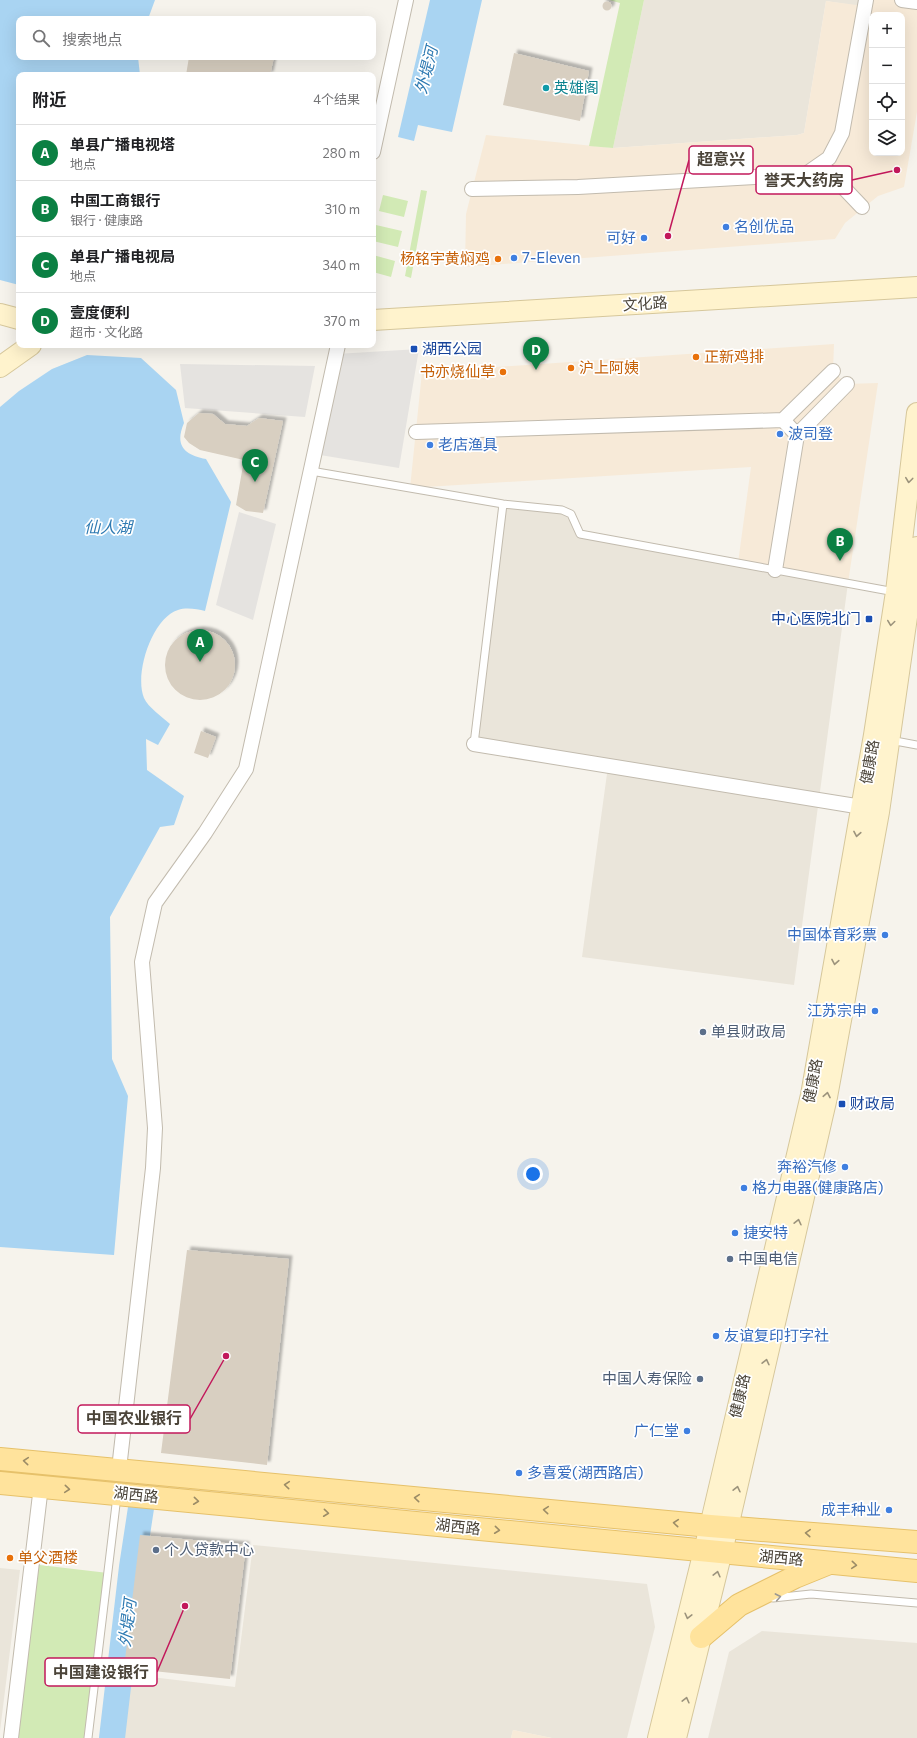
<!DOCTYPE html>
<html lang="zh">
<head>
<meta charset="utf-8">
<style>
	:root { --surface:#fff; --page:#f2f2f2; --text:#202124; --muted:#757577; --line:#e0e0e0; --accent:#0b8043 }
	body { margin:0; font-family:Commissioner,"Noto Sans SC",sans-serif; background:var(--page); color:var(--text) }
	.controls { position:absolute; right:12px; top:12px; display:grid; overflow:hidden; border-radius:8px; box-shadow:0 4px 16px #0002 }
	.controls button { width:36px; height:36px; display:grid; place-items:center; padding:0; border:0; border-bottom:1px solid var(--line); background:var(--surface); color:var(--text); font:20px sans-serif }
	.you { position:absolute; left:533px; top:1174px; width:14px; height:14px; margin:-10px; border:3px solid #fff; border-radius:50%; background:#1a73e8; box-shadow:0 0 0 6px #1a73e833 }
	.badge { display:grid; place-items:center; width:26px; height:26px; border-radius:50%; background:var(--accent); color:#fff; font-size:13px; font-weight:700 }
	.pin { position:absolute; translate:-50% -33px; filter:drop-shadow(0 1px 2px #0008) }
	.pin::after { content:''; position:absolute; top:21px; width:14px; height:12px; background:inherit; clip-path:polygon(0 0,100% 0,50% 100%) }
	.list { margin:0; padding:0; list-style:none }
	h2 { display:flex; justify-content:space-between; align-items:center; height:52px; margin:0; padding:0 16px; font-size:17px }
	h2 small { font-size:13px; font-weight:400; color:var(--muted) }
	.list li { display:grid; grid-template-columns:26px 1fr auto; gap:12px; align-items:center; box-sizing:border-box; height:56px; padding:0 16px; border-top:1px solid var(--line) }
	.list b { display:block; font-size:15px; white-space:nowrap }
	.list p { margin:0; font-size:13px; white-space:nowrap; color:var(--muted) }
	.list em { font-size:13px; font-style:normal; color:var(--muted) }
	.icon { flex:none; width:22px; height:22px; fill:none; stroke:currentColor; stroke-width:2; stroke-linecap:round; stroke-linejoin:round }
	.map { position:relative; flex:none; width:917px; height:1738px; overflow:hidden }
	.search { position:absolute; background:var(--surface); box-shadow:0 4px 16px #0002; left:16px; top:16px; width:360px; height:44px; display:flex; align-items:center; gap:10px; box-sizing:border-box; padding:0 14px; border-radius:8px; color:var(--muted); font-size:15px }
	.panel { position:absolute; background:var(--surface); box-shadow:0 4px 16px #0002; left:16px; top:72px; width:360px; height:276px; border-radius:8px }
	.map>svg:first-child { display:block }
</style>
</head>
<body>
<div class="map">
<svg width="917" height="1738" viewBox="0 0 917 1738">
	<defs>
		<filter id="shadow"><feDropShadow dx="3.5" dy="-3.5" stdDeviation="1" flood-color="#0004"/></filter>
	</defs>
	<rect width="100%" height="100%" fill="#f6f3ec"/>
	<path fill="#eae5da" d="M644,0H866L865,7L826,1L804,133L797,135L613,148Z
		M503,504L571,514L580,534L848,583L794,985L582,957L609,759L478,738Z
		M253,1545L647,1584L655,1627L627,1738H552L513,1730L511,1738H118L126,1674L235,1687Z
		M0,1568L20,1570L0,1731Z
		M762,1631L917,1643V1738H708L729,1652Z"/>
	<path fill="#f7ead8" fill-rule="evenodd" d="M866,0H917V112L904,187L878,196L845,223L835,239L465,267L466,214L486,135L613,148L797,135L804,133L826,1L864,6ZM872,15H902V153H872Z
		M834,344L833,371L846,384L878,383L848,583L738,563L751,467L410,488L422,372Z
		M513,1730L552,1738H511Z"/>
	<path fill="#d2eab5" d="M609,0H644L613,148L589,146L620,3Z
		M421,190L427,191L411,278L405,276Z
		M383,195L408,201L404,217L379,211Z
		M376,225L402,231L398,247L373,241Z
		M373,255L395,261L391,277L373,272Z
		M31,1564L108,1573L88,1738H11Z"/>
	<path fill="#e5e3e0" d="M419,349L399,468L314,454L336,354Z
		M180,364L315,366L305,417L185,408Z
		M239,512L276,524L253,620L216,605Z"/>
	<path fill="#a9d4f2" d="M0,0H155L148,19H19V57H138L140,75H19V285L0,280Z
		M430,0H482L452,132L418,125L414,141L398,137Z
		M87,355L141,358L176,390L184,423C174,446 185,455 206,459L231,502L205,611C197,609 186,607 178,610C152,618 134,674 144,698C148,707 162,717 170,724L158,745L146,739L147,770L184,796L174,825L160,827L110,917L112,1059L128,1096L114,1255L0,1247V407L19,391L52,369Z"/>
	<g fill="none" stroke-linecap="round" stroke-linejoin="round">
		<path stroke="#a9d4f2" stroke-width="26" d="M112,1738L132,1567L141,1508"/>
	</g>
	<path fill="#d8cfc1" filter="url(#shadow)" d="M602.5 6a4.5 4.5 0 1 1 9 0a4.5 4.5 0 1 1-9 0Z
		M514,53L589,71L580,121L503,105Z
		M189,57H274L270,75H186Z
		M199,413L213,414L225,424L247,426L259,418L283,421L263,513L246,511L236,505L244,460L200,450L189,443L184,437L187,423Z
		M165 665a35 35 0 1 1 70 0a35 35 0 1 1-70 0Z
		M201,731L216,737L208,758L194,753Z
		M187,1250L289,1259L267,1465L161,1453Z
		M140,1535L246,1545L230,1679L124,1668Z"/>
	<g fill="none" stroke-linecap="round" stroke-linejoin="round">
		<defs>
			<path id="lane" d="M311,471L503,504L562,510L571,514L580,534L895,592
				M890,740L917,745
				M474,744L503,504
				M773,1598L811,1594L917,1603
				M88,1738L117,1496"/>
			<path id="street" d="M902,0L917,2
				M373,152L406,0
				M821,164L862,207
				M472,189L578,187L806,174L829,158L842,133L866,0
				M783,420L833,371
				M416,432L783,420L797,435L775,570
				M797,435L847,384
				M474,744L862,807
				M119,1469L153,1168L155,1128L142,962L155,903L205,833L246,769L338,345
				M11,1738L41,1486"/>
			<path id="secondary" d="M0,314L19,319
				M373,320L917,287
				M0,367L31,345
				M658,1738L710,1526L811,1095L874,735L896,592L917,413
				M676,1738L728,1527L827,1097L879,812L917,547"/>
			<path id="primary" d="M0,1459L710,1526L917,1542
				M0,1483L917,1571
				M701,1637L739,1605L795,1577L827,1564"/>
		</defs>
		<use href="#lane" stroke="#c2bbae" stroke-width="9"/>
		<use href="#street" stroke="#c2bbae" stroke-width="16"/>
		<use href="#secondary" stroke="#d6c79b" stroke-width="22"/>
		<use href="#primary" stroke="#e6c16a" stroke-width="24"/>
		<use href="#lane" stroke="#fff" stroke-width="7"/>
		<use href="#street" stroke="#fff" stroke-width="14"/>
		<use href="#secondary" stroke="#fff3cd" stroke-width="20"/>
		<use href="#primary" stroke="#ffe39c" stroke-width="22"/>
	</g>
	<defs><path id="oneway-chevron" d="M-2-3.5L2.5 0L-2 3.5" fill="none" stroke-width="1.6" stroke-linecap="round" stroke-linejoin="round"/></defs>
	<g stroke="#9c937c">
		<use href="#oneway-chevron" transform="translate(909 480) rotate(97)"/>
		<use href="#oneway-chevron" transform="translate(891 623) rotate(98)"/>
		<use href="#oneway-chevron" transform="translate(857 834) rotate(100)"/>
		<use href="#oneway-chevron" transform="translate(835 962) rotate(100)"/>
		<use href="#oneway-chevron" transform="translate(827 1095) rotate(-79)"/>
		<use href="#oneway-chevron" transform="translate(798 1222) rotate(-77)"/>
		<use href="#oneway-chevron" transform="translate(766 1362) rotate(-77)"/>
		<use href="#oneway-chevron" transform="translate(737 1489) rotate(-77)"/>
		<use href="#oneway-chevron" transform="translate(717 1574) rotate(-76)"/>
		<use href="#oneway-chevron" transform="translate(688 1616) rotate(104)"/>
		<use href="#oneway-chevron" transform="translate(686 1700) rotate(-76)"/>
	</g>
	<g stroke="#9c8c66">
		<use href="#oneway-chevron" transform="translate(26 1461) rotate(-175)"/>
		<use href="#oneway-chevron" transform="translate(287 1485) rotate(-175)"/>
		<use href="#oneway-chevron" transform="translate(67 1489) rotate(5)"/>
		<use href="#oneway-chevron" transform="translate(417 1498) rotate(-175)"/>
		<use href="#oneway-chevron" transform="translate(196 1501) rotate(6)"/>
		<use href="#oneway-chevron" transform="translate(546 1510) rotate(-175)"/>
		<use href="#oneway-chevron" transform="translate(326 1513) rotate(6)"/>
		<use href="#oneway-chevron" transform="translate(676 1523) rotate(-175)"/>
		<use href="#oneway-chevron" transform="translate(497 1530) rotate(6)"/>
		<use href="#oneway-chevron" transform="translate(808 1533) rotate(-176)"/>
		<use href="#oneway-chevron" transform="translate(854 1565) rotate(5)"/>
	</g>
	<use stroke="#9c9892" href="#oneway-chevron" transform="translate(778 1597) rotate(-11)"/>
	<circle fill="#0f9aa8" stroke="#fff" stroke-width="1.5" cx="546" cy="88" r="4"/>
	<g fill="#3f7fe0" stroke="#fff" stroke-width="1.5">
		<circle cx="726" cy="227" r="4"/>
		<circle cx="644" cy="238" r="4"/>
		<circle cx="514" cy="258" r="4"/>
		<circle cx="780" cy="434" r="4"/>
		<circle cx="430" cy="445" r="4"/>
		<circle cx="885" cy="935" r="4"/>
		<circle cx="875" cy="1011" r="4"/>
		<circle cx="845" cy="1167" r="4"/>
		<circle cx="744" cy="1188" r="4"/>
		<circle cx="735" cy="1233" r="4"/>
		<circle cx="716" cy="1336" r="4"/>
		<circle cx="687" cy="1431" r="4"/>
		<circle cx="519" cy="1473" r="4"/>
		<circle cx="889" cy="1510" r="4"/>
	</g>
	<g fill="#e8710a" stroke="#fff" stroke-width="1.5">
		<circle cx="498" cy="259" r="4"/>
		<circle cx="696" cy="357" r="4"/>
		<circle cx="571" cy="368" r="4"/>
		<circle cx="503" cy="372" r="4"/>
		<circle cx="10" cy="1558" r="4"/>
	</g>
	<g fill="#1a4fb4" stroke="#fff" stroke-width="1.5">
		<rect x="410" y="345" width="8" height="8" rx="2"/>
		<rect x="865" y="615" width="8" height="8" rx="2"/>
		<rect x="838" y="1100" width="8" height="8" rx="2"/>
	</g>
	<g fill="#5c6f8a" stroke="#fff" stroke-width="1.5">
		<circle cx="703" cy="1032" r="4"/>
		<circle cx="730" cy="1259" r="4"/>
		<circle cx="700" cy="1379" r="4"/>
		<circle cx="156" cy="1550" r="4"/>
	</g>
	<g text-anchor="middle" stroke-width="3.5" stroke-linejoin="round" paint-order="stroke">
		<g font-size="15" fill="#0d838f" stroke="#fff" text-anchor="start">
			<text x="554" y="93">英雄阁</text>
		</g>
		<g font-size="15" fill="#366cbe" stroke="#fff" text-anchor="start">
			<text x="734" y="232">名创优品</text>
			<text x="636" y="243" text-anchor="end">可好</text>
			<text x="522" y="263">7-Eleven</text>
			<text x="788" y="439">波司登</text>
			<text x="438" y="450">老店渔具</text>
			<text x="877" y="940" text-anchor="end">中国体育彩票</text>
			<text x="867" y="1016" text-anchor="end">江苏宗申</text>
			<text x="837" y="1172" text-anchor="end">奔裕汽修</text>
			<text x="752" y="1193">格力电器(健康路店)</text>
			<text x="743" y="1238">捷安特</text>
			<text x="724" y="1341">友谊复印打字社</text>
			<text x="679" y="1436" text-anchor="end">广仁堂</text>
			<text x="527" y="1478">多喜爱(湖西路店)</text>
			<text x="881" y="1515" text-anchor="end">成丰种业</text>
		</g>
		<g font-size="15" fill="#c56008" stroke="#fff" text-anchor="start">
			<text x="490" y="264" text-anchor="end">杨铭宇黄焖鸡</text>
			<text x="704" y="362">正新鸡排</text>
			<text x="579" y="373">沪上阿姨</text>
			<text x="495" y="377" text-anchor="end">书亦烧仙草</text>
			<text x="18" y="1563">单父酒楼</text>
		</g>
		<g font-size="15" fill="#4b4439" stroke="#fff">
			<text transform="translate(645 304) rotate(-4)" y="5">文化路</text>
			<text transform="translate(870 762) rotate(-80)" y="5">健康路</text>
			<text transform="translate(813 1081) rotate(-79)" y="5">健康路</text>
			<text transform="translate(740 1396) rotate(-77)" y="5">健康路</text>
			<text transform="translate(136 1495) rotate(6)" y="5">湖西路</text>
			<text transform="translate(458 1527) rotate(6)" y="5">湖西路</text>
			<text transform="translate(781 1558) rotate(5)" y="5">湖西路</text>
		</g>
		<g font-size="15" fill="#164399" stroke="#fff" text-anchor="start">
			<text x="422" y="354">湖西公园</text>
			<text x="861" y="624" text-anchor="end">中心医院北门</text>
			<text x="850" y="1109">财政局</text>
		</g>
		<g font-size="15" fill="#4e5e75" stroke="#fff" text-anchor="start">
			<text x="711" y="1037">单县财政局</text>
			<text x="738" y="1264">中国电信</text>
			<text x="692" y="1384" text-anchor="end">中国人寿保险</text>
			<text x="164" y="1555">个人贷款中心</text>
		</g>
		<g font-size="16" font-style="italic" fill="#2e7ab2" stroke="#fff">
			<text transform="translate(426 70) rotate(-76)" y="6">外堤河</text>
			<text x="108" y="533">仙人湖</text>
			<text transform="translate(127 1623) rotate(-83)" y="6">外堤河</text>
		</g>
	</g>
	<path fill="none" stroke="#c2185b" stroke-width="1.5" d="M668 236L689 160M897 170L852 180M226 1356L190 1419M185 1606L157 1672"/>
	<g fill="#c2185b" stroke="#fff" stroke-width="1.5">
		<circle cx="668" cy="236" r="4"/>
		<circle cx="897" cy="170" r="4"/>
		<circle cx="226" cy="1356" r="4"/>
		<circle cx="185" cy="1606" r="4"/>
	</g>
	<g fill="#fff" stroke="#c2185b" stroke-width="1.5">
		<rect x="689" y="146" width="64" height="28" rx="4"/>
		<rect x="756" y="166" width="96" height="28" rx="4"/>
		<rect x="78" y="1405" width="112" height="28" rx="4"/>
		<rect x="45" y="1658" width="112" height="28" rx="4"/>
	</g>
	<g font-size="16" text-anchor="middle" font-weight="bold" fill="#4b4439">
		<text x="721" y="165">超意兴</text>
		<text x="804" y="186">誉天大药房</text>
		<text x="134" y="1424">中国农业银行</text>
		<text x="101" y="1678">中国建设银行</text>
	</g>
</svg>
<div class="controls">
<button>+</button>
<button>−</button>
<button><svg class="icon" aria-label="locate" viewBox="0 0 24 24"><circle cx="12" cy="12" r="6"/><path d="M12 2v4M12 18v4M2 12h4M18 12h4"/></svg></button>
<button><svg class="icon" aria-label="layers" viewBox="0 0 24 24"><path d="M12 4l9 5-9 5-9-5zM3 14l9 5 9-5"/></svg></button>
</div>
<div class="you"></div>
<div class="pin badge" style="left:200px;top:662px">A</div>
<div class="pin badge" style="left:840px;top:561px">B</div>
<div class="pin badge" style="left:255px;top:482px">C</div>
<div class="pin badge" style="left:536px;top:370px">D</div>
<div class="search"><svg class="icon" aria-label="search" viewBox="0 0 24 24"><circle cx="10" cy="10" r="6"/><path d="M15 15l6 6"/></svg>搜索地点</div>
<section class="panel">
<h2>附近<small>4个结果</small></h2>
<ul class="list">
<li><span class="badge">A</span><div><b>单县广播电视塔</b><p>地点</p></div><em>280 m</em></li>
<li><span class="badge">B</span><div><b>中国工商银行</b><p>银行 · 健康路</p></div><em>310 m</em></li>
<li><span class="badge">C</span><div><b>单县广播电视局</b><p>地点</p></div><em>340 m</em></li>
<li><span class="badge">D</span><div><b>壹度便利</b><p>超市 · 文化路</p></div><em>370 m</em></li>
</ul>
</section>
</div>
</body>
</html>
